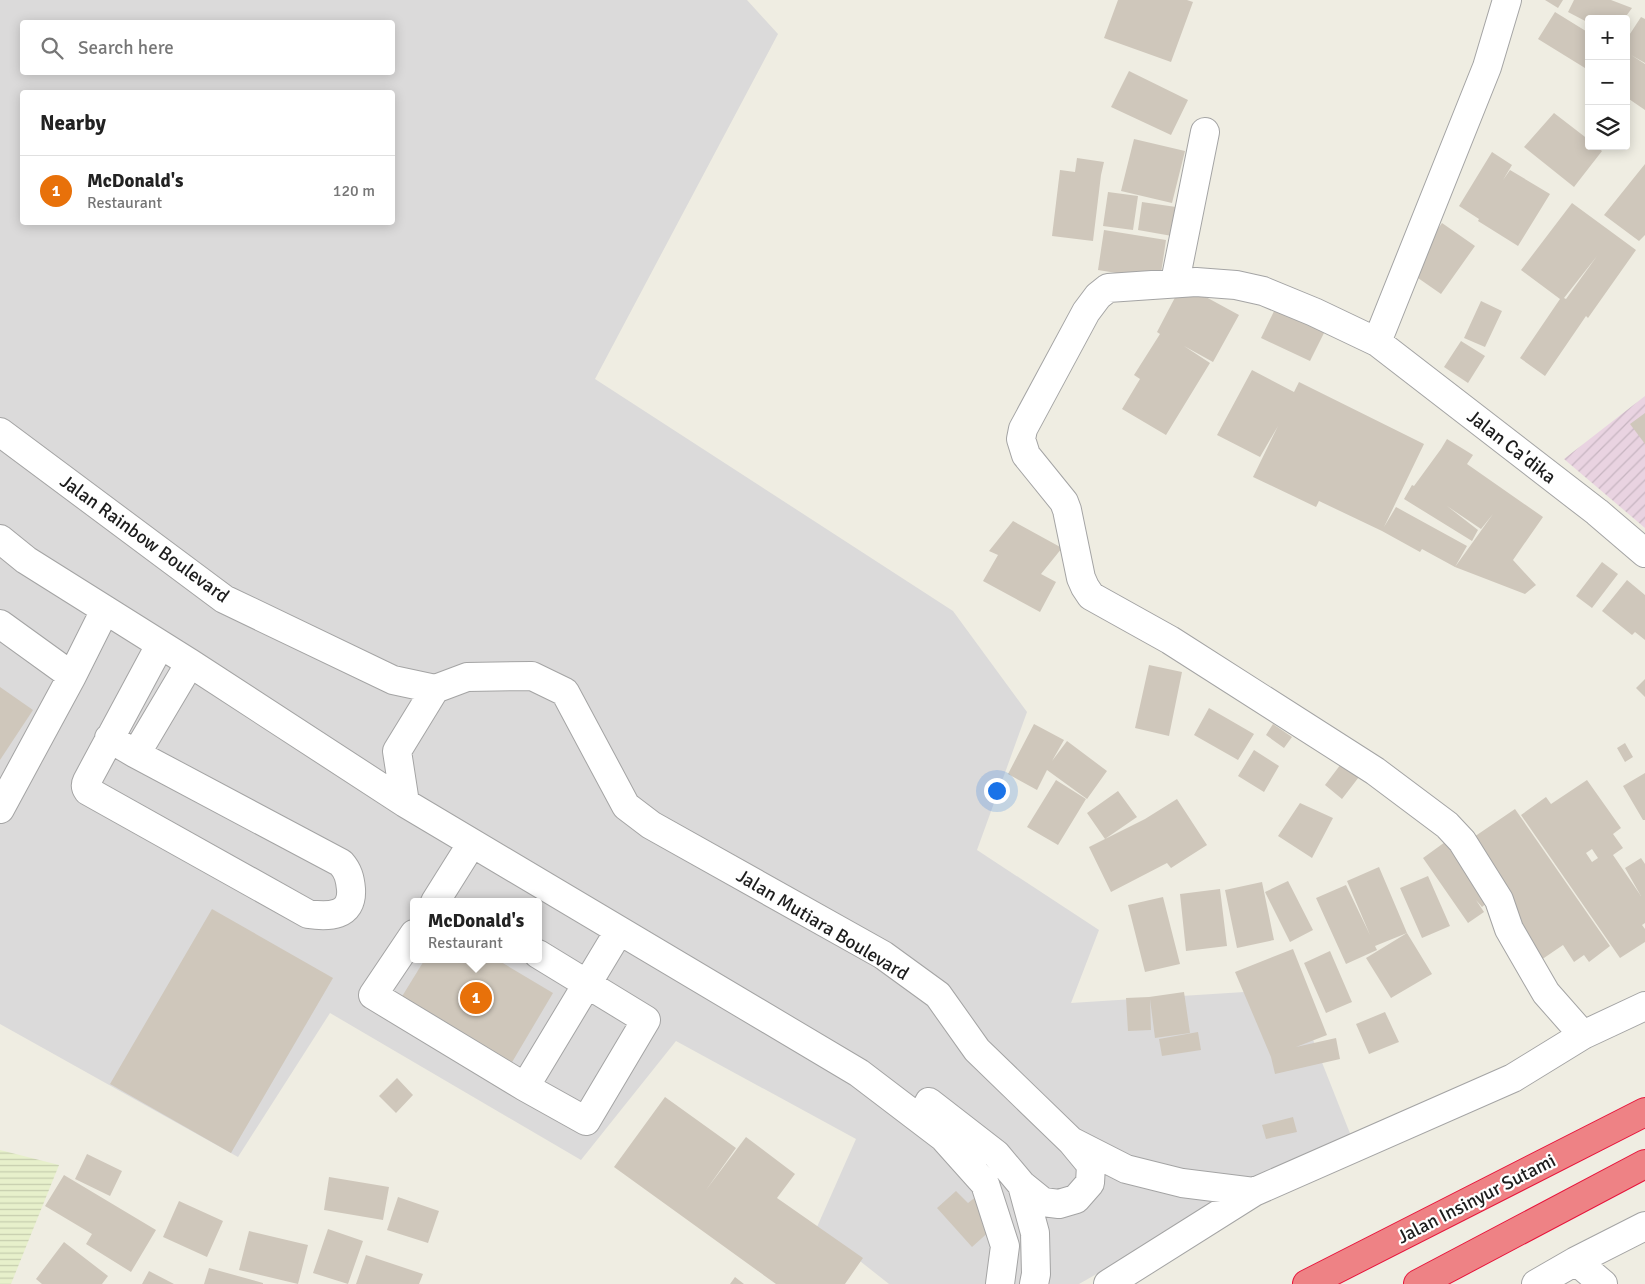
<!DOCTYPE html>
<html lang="en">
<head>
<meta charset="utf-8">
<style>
	:root { --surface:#fff; --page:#f6f6f6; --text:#222; --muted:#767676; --line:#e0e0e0; --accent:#111827 }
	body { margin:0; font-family:Signika,sans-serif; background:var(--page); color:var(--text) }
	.controls { position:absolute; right:15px; top:15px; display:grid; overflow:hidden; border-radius:5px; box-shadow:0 2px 12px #0003 }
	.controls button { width:45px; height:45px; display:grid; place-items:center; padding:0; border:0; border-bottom:1px solid var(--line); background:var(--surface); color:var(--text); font:25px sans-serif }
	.you { position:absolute; left:996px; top:790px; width:18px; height:18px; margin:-12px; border:4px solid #fff; border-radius:50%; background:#1a73e8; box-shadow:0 0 0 8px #1a73e833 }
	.badge { display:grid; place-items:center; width:32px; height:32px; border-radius:50%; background:var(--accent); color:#fff; font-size:16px; font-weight:700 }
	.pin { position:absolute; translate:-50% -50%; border:2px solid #fff; box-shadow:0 1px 5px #0006 }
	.popup { position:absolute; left:410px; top:898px; width:132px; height:65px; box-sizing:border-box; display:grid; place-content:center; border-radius:5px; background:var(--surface); filter:drop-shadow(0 1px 4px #0005); font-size:16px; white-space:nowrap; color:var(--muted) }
	.popup b { font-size:19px; color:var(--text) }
	.popup::after { content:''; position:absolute; left:50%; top:100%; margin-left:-10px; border:10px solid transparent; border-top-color:var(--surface) }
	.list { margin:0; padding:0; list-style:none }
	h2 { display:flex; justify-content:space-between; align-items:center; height:65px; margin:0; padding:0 20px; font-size:21px }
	h2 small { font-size:16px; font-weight:400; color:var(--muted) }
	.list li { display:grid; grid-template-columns:32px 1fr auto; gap:15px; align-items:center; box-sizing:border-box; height:70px; padding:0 20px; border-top:1px solid var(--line) }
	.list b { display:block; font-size:19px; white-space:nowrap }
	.list p { margin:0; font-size:16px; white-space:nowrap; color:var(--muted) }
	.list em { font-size:16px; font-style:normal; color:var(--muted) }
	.icon { flex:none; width:28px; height:28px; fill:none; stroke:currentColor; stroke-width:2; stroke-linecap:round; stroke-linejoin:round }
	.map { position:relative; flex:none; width:1645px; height:1284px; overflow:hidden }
	.search { position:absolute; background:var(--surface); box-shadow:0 2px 12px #0003; left:20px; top:20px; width:375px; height:55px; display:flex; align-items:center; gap:12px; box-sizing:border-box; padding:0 18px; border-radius:5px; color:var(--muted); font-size:19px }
	.panel { position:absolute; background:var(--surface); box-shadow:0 2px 12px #0003; left:20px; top:90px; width:375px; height:135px; border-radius:5px }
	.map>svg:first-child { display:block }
</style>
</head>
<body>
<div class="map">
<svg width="1645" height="1284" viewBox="0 0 1645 1284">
	<defs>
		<pattern id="industrial-furrows" width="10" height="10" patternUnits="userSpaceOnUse" patternTransform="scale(1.25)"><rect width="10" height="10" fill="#e9d3e1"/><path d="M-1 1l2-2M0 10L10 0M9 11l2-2" fill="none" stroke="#c7b5c1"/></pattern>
		<pattern id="farmland-rules" width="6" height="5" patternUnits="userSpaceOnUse" patternTransform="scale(1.25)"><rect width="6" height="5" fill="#e7f0cb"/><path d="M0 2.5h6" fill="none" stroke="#c6cdae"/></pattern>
	</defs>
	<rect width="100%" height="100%" fill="#efede2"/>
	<path fill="#dbdada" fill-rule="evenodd" d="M0,0H747L778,34L595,379L953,611L1027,712L977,850L1099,930L1071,1003L1293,989L1353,1141L1302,1157L1079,1284H889L817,1227L856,1139L676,1041L581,1160L330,1013L238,1157L0,1024ZM22,22H392V72H22ZM22,92H392V222H22ZM414,902H538V959H414Z"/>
	<path fill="url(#industrial-furrows)" d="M1645,396V528L1564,459Z"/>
	<path fill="url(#farmland-rules)" d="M0,1150L59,1165L11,1284H0Z"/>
	<path fill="#cfc7bb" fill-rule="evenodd" d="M1118,0H1187L1193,2L1171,62L1104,38Z
		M1545,0H1563L1558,8Z
		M1574,0H1611L1632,8L1624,19H1589V23L1568,12Z
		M1555,12L1589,33V63L1585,68L1538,39Z
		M1641,17L1645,19V63L1631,55L1645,64V110L1626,97V40Z
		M1129,71L1188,100L1171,135L1111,107Z
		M1554,113L1589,140V146H1596L1602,151L1574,187L1524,147Z
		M1134,139L1185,151L1172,203L1121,191Z
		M1492,152L1512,165L1503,180L1510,170L1550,194L1518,246L1478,221L1479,219L1459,206Z
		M1077,158L1104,162L1101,175L1093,241L1052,236L1060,170L1075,172Z
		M1645,164V235L1639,241L1604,215Z
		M1108,192L1138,196L1133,230L1103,226Z
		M1142,202L1176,207L1172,236L1138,230Z
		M1572,203L1636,250L1588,318L1586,316L1545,376L1520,358L1560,299L1521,270ZM1597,256L1566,299L1564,298Z
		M1442,223L1475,246L1441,294L1408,271Z
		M1104,230L1166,240L1160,280L1098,270Z
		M1182,284L1239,315L1213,362L1184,346L1210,363L1166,435L1122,409L1140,379L1134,375L1160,334L1157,332Z
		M1481,301L1502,311L1485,347L1464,338Z
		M1276,307L1325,331L1310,361L1261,338Z
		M1461,341L1485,356L1468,383L1444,367Z
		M1252,370L1294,392L1299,382L1424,444L1384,527L1396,507L1467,546L1455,567L1422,549L1420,552L1382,531L1319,501L1316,507L1253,477L1278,426L1260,457L1217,435Z
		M1645,413V444L1630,424Z
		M1447,439L1473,455L1467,464L1543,517L1513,560L1536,585L1525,594L1455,567L1493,514L1481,529L1447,506L1478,530L1472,541L1404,499L1412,485L1414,486L1441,449Z
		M1013,521L1062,548L1041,574L1056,582L1040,612L983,581L998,555L989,551Z
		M1602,562L1618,574L1592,608L1576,596Z
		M1627,580L1645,595V640L1635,632L1632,635L1602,611Z
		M1149,665L1182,672L1169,736L1135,728Z
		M1645,679V697L1636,688Z
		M0,687L33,710L0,760Z
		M1209,708L1254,734L1238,760L1194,735Z
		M1034,724L1064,740L1052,761L1067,741L1107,771L1087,799L1047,770L1037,790L1008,774Z
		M1273,724L1292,737L1284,748L1266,735Z
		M1625,743L1633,757L1625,762L1617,748Z
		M1254,750L1279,766L1264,792L1238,776Z
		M1344,760L1362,773L1342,799L1325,785Z
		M1645,773V820H1643L1623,786Z
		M1056,780L1086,799L1058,845L1027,827Z
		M1587,780L1621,828L1613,834L1623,848L1613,855L1641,896L1625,868L1641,858L1645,864V923L1642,925L1645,929V942L1620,958L1521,815L1546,797L1551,804ZM1592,849L1598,858L1592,862L1586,853Z
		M1118,791L1137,817L1105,839L1087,813Z
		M1177,799L1207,845L1171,868L1167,863L1111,892L1089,847L1145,819Z
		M1300,803L1333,818L1312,858L1278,836Z
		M1515,809L1610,946L1589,962L1584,955L1574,962L1563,945L1541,960L1507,913L1516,906L1471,839Z
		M1452,837L1495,896L1482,907L1476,900L1484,912L1468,923L1423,858Z
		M1379,867L1407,933L1375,946L1377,950L1346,964L1316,898L1346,885L1370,935L1347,881Z
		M1428,876L1450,926L1422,938L1400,888Z
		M1288,881L1313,930L1290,942L1265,892Z
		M1262,882L1274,940L1237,948L1225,890Z
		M1220,889L1227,946L1186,951L1180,894Z
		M1163,897L1180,964L1145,972L1128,905Z
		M212,909L333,978L231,1153L110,1084Z
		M1407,933L1432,974L1391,998L1366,958Z
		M1293,949L1327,1035L1296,1047L1336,1038L1340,1059L1275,1074L1271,1057L1235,972Z
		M1330,951L1352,1002L1326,1013L1304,963Z
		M425,959H496L553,993L508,1069L398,1003Z
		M1184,992L1190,1033L1155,1038L1150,999L1151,1030L1128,1031L1126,998L1149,997Z
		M1385,1012L1399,1042L1369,1054L1356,1024Z
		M1198,1032L1201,1050L1162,1056L1159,1039Z
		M397,1078L413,1095L396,1113L379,1096Z
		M665,1097L736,1148L706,1190L746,1137L795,1174L777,1198L863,1258L845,1284H776L614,1167Z
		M1293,1117L1297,1132L1266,1139L1262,1125Z
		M87,1154L122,1171L110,1196L75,1179Z
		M64,1175L156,1230L131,1272L86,1244L92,1234L45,1206Z
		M329,1177L389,1187L383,1220L324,1210Z
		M956,1191L968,1203L977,1196L992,1229L972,1247L937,1208Z
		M398,1197L439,1211L428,1243L387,1230Z
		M179,1201L223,1221L207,1257L163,1237Z
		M328,1229L363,1241L348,1284L313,1273Z
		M249,1231L308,1245L298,1284L239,1270Z
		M64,1242L108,1276L102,1284H42L36,1279Z
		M366,1255L423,1274L419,1284H356Z
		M209,1268L263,1283V1284H204Z
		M149,1271L174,1284H142Z
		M735,1277L744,1284H730Z"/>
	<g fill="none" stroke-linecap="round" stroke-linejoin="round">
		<defs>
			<path id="minor" d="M1175,282L1205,132
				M1377,342L1487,67L1507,0
				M0,432L224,599L393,680L435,689
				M0,539L26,560L190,663L405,803L859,1073L943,1137L985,1184L1005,1246L1000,1284
				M0,624L72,676L105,610
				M435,689L467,677L532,676L565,692L626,806L651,825L883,955L938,995L977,1050L1071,1141L1126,1169L1182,1183L1254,1192
				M109,738L136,754L341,863C348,871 350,878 351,889C353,917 328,917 308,914L88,791C85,787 85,785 87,781L160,645
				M136,754L190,663
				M405,803L397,751L435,689
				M0,809L72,676
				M435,902L472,843
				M414,934L373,995L525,1087
				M538,954L646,1020L586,1121L525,1087L619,931
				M1583,1035L1546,993L1509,929L1499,900L1462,841L1447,825L1375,771L1170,640L1091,596L1085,587L1081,578L1067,510L1064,502L1026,455L1021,439L1023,429L1086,312L1098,296L1108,288L1196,282L1236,285L1263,291L1314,312L1377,342L1597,512L1645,553
				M929,1102L996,1154L1022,1185L1043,1202L1059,1204L1076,1199L1090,1183L1091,1165L1072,1142
				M1022,1185L1035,1233L1036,1274L1034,1284
				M1576,1261L1603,1284
				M1108,1284L1254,1192L1513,1078L1583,1035L1645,1006
				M1536,1284L1576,1261L1645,1226"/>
			<path id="highway" d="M1307,1284L1645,1112
				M1418,1284L1645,1164"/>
		</defs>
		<use href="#minor" stroke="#a4a4a4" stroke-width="30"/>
		<use href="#highway" stroke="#e7143b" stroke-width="30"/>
		<use href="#minor" stroke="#fff" stroke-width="28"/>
		<use href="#highway" stroke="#ee8285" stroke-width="28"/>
	</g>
	<g text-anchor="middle" stroke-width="4.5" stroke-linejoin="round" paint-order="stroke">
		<g font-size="19" fill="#1d1d1d" stroke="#fff">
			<text transform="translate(1512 446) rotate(38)" y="7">Jalan Ca'dika</text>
			<text transform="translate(145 538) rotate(36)" y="7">Jalan Rainbow Boulevard</text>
			<text transform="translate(823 924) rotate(31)" y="7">Jalan Mutiara Boulevard</text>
			<text transform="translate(1476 1198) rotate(-27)" y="7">Jalan Insinyur Sutami</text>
		</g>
	</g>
</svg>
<div class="controls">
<button>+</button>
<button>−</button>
<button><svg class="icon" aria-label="layers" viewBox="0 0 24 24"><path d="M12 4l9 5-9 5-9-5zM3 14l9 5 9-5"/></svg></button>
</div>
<div class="you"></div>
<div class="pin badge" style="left:476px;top:998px;background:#e8710a">1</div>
<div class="popup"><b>McDonald's</b>Restaurant</div>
<div class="search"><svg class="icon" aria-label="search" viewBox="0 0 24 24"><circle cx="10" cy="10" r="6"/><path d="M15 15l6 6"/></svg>Search here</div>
<section class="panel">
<h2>Nearby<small></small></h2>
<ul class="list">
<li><span class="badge" style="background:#e8710a">1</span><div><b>McDonald's</b><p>Restaurant</p></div><em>120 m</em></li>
</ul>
</section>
</div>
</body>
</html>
